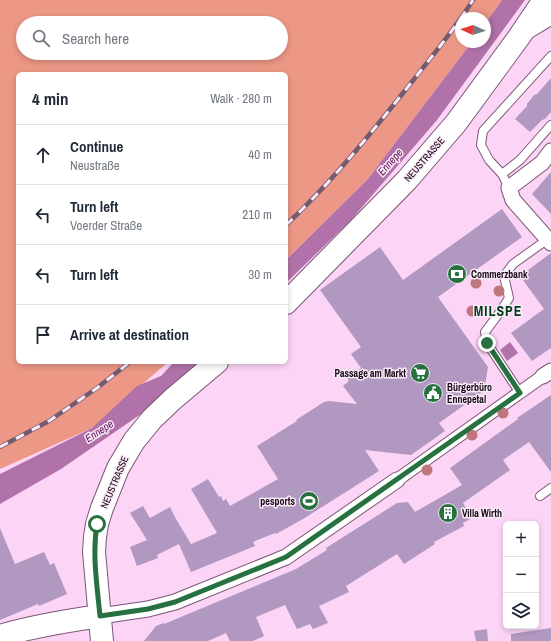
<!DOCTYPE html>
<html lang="en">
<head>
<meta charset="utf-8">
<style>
	:root { --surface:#fff; --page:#f6f6f7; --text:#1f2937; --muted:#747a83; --line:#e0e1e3 }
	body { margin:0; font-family:"Archivo Narrow",sans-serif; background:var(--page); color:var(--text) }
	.controls { position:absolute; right:12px; bottom:12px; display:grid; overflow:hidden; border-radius:6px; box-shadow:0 2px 6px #0003 }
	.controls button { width:36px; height:36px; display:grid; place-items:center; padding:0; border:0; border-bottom:1px solid var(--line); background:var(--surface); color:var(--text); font:20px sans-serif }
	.compass { position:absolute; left:455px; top:12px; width:36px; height:36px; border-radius:50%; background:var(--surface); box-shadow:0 2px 6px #0003; rotate:273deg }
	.stop { position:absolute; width:12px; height:12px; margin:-9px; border:3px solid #26713f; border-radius:50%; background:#fff }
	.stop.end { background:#26713f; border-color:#fff; box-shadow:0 1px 4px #0008 }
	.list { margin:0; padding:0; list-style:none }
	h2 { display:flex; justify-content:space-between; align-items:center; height:52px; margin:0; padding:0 16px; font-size:17px }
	h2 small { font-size:13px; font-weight:400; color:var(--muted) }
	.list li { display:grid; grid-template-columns:26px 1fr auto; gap:12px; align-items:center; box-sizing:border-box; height:60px; padding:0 16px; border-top:1px solid var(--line) }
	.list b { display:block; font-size:15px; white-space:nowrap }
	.list p { margin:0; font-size:13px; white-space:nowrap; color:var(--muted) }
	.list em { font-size:13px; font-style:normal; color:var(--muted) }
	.icon { flex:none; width:22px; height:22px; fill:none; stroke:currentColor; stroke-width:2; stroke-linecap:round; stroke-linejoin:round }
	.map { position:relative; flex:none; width:551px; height:641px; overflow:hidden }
	.search { position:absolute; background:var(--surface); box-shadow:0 2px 6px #0003; left:16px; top:16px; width:272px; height:44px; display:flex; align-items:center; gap:10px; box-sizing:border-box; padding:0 14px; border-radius:22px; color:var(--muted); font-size:15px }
	.panel { position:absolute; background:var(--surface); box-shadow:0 2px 6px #0003; left:16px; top:72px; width:272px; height:292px; border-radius:6px }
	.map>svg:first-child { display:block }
</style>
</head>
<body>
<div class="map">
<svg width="551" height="641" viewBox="0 0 551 641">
	<rect width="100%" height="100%" fill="#fcd4f6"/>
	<path fill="#ed9786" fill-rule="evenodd" d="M0,0H502L485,24V18H461V42H472L367,180L286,260V74H18V362H168L92,428L0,469ZM23,23H281V53H23Z"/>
	<path fill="#b172a9" d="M502,0H525L437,120L351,220L286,283V260L367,180L472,42H485V24Z
		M510,342L518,353L507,361L500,350Z
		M174,362H200L141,414L61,469L0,504V474L92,428L137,386L161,376Z"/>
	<path fill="#b098c0" d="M551,78V112L545,119L542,120L530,132L515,119L527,106V104L534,95L537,94Z
		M551,172V214L532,194Z
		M502,209L522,237L438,297L488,367L484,391L439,423L445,431L411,455L365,450L379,471L303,519L276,534L275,533L253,542L255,546L191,572L179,544L157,555L158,558L137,566L130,547L147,540L130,513L143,506L150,518L170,507L176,519L191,544L217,533L191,489L208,479L219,497L221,496L223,501L226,499L230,506L278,479L257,446L297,421L296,420L324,402L329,401L357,404L343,386L349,381L347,378L361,368L351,354L361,347L320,290L380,247L403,280Z
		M551,253V348L532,361L511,333L544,309L520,276Z
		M551,395V472L529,442L503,460L510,470L463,503L472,518L463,523L464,526L434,542L435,544L404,564L397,554L346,586L349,592L319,606L328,623L313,629L310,624L297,629L285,605L256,617L264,636L253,641H230L226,633L208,641H144L156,626L164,623V624L296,569L327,550L326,548L397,503L408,502L415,512L462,485L450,468L518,419L517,418Z
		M0,528L15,564L44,552L50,565L54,563L67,594L39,606L38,604L0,620Z
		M551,628V641H511V634Z
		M487,629L488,641H476L474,631Z"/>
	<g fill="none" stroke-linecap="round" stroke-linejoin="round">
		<defs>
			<path id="service" d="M502,174L520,160L551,125
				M509,188L502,174L489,160L481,145L483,131L551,56
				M520,393L487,343L485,332L500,312L509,298L504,276L513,264L548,239
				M540,496L551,488"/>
			<path id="pedestrian" d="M397,480L543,376"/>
			<path id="minor" d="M526,32L551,17
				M551,151L542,163L509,188L513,200L551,243
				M543,376L551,371
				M100,616L148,609L175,602L286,557L397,480"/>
			<path id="secondary" d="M286,303L407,180L456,123L519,37L544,0
				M0,636C34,626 65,621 100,616
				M102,641L94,552L95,537L97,524L102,508L118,468L134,441L152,419L173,399L217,362"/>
		</defs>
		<use href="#service" stroke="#795674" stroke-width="10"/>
		<use href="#pedestrian" stroke="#795674" stroke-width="14"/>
		<use href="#minor" stroke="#795674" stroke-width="17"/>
		<use href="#secondary" stroke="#795674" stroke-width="24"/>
		<use href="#service" stroke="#fff" stroke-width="8"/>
		<use href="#pedestrian" stroke="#fff" stroke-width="12"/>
		<use href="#minor" stroke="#fff" stroke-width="15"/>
		<use href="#secondary" stroke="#fff" stroke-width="22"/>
		<defs>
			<path id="rail" d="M286,225C332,182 372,132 411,83C432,56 455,29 473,0
				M0,447L49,421L97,388L130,362"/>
		</defs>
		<use href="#rail" stroke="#735b6f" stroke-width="4.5"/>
		<use href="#rail" stroke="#faeaf8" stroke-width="3" stroke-dasharray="9" stroke-linecap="butt"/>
	</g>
	<g fill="#bf767d">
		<circle cx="476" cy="283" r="5.5"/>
		<circle cx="499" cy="291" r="5.5"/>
		<circle cx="472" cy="311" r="5.5"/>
		<circle cx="503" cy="413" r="5.5"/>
		<circle cx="472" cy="435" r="5.5"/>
		<circle cx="427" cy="470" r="5.5"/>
	</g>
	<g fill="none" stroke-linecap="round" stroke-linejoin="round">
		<path stroke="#26713f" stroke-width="5" d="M97,524C92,554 97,585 100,616L148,609L175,602L286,557L520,393L487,343"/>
	</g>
	<defs>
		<symbol id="bank-disc" viewBox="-11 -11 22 22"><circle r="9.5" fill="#26713f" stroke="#faeaf8"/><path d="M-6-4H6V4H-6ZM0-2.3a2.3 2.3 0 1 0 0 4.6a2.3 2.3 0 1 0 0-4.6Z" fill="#fff"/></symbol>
		<symbol id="supermarket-disc" viewBox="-11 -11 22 22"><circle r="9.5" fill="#26713f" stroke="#faeaf8"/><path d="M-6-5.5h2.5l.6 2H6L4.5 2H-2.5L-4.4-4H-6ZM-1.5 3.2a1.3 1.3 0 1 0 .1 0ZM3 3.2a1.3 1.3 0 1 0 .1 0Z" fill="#fff"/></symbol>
		<symbol id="civic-disc" viewBox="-11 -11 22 22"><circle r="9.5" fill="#26713f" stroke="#faeaf8"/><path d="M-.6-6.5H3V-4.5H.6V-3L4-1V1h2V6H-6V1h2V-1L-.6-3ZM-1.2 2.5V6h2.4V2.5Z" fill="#fff"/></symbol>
		<symbol id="stadium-disc" viewBox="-11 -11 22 22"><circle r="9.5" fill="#26713f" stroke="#faeaf8"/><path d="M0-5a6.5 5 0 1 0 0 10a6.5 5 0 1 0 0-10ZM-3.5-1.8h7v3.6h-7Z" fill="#fff"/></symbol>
		<symbol id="building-disc" viewBox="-11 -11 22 22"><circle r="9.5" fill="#26713f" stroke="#faeaf8"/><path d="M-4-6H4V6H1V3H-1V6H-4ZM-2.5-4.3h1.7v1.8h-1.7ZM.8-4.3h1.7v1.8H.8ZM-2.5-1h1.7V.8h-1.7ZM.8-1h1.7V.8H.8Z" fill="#fff"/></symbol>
	</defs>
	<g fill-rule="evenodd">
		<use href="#bank-disc" x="446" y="263" width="22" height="22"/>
		<use href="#supermarket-disc" x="409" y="362" width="22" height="22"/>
		<use href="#civic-disc" x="422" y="382" width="22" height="22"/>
		<use href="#stadium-disc" x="298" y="490" width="22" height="22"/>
		<use href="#building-disc" x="437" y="502" width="22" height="22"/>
	</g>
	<g text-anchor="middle" stroke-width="3" stroke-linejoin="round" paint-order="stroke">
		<g font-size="10" fill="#150813" stroke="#faeaf8">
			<text transform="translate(424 159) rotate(-49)" y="4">NEUSTRASSE</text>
			<text transform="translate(114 482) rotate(-67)" y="4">NEUSTRASSE</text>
		</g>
		<g font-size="10" font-weight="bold" fill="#150813" stroke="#faeaf8" text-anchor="start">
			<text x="471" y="278">Commerzbank</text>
			<text x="406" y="377" text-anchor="end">Passage am Markt</text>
			<text x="447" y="391">Bürgerbüro<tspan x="447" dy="12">Ennepetal</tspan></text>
			<text x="295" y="505" text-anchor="end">pesports</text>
			<text x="462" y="517">Villa Wirth</text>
		</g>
		<g font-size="11" font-style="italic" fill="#5f1159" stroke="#faeaf8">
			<text transform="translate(390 162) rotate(-49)" y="4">Ennepe</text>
			<text transform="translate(99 431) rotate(-33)" y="4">Ennepe</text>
		</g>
		<g font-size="14" font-weight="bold" letter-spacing="1" fill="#003817" stroke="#faeaf8">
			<text x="498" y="316">MILSPE</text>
		</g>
	</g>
</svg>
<div class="controls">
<button>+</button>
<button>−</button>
<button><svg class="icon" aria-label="layers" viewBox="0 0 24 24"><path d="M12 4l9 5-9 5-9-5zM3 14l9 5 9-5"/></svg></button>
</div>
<svg class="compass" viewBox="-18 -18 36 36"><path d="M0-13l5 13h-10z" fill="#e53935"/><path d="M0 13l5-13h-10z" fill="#747a83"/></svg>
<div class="stop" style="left:97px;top:524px"></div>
<div class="stop end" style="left:487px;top:343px"></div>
<div class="search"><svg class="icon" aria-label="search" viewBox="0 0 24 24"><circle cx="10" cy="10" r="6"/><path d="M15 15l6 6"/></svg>Search here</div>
<section class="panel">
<h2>4 min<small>Walk · 280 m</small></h2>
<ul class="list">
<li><svg class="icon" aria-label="ahead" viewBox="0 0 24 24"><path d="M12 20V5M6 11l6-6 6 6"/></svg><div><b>Continue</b><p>Neustraße</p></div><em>40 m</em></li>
<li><svg class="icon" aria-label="left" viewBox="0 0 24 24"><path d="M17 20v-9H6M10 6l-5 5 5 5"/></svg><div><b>Turn left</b><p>Voerder Straße</p></div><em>210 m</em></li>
<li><svg class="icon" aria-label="left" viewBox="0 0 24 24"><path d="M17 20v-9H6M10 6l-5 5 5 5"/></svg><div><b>Turn left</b></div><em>30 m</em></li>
<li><svg class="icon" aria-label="arrive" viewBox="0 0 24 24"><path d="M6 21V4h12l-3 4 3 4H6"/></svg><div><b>Arrive at destination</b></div></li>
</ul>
</section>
</div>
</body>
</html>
